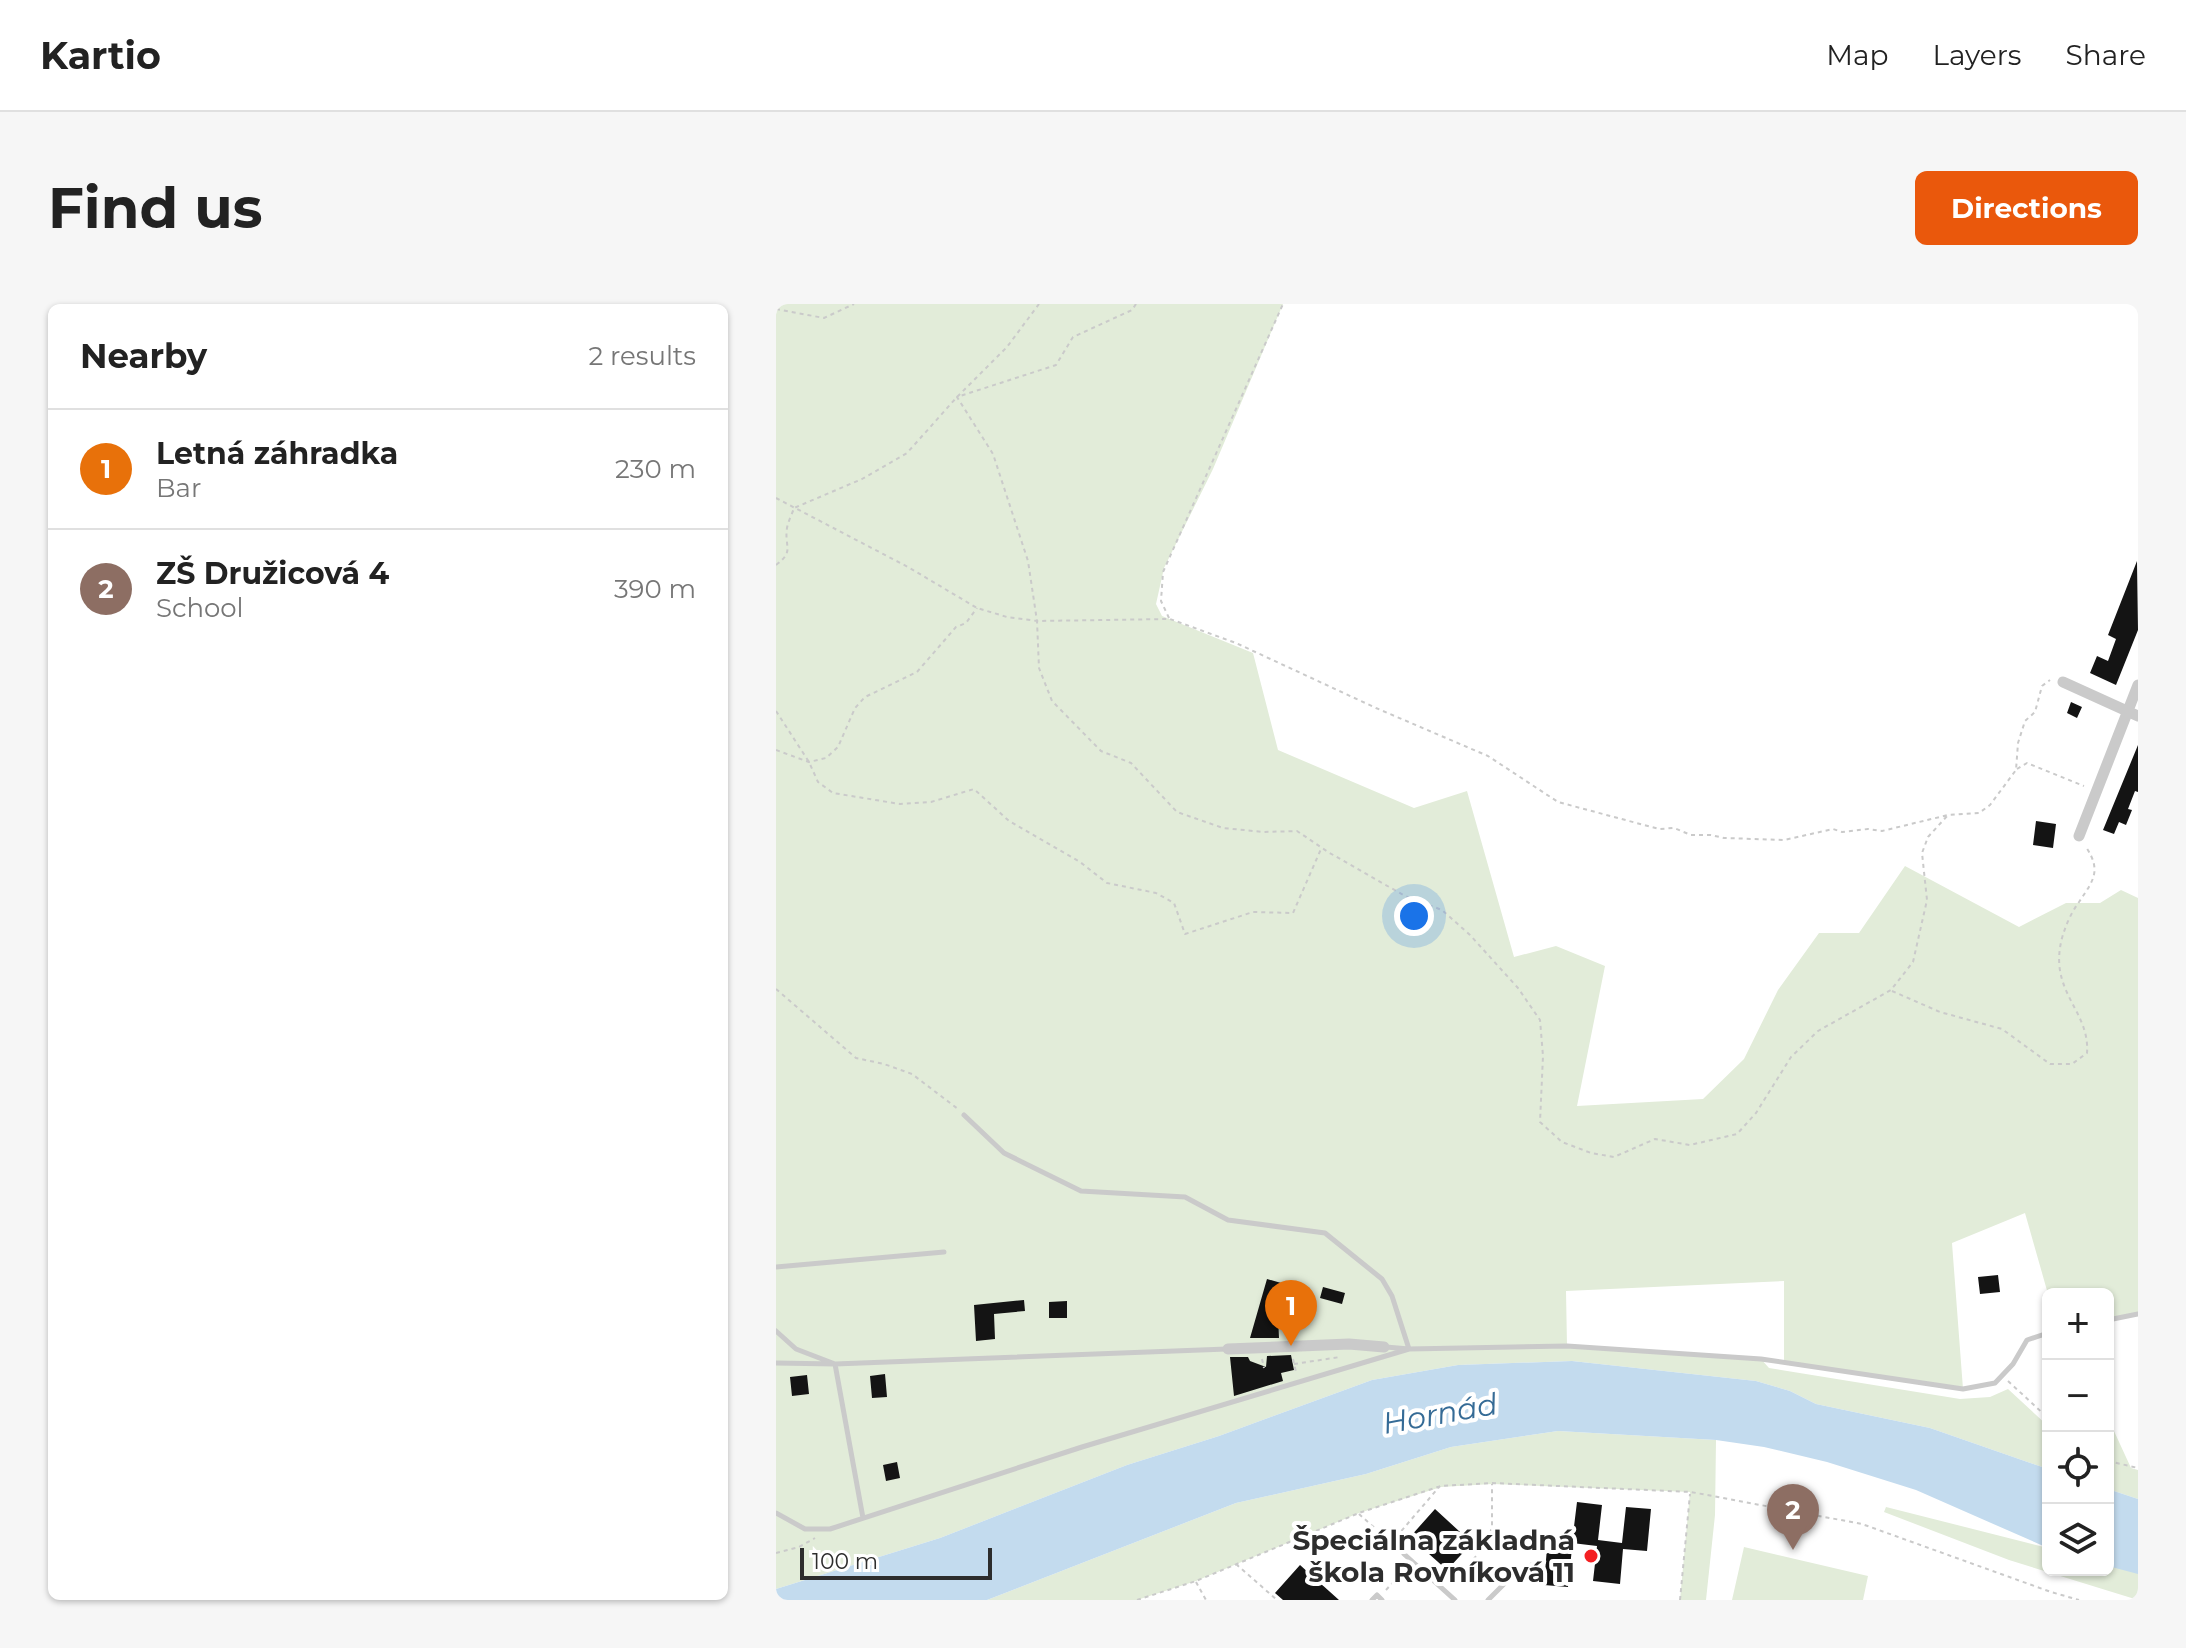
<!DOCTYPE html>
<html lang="en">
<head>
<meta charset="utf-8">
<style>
	:root { --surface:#fff; --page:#f6f6f6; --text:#222; --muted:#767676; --line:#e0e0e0; --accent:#ea580c }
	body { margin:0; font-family:Montserrat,sans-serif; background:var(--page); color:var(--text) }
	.controls { position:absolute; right:24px; bottom:24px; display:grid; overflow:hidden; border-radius:12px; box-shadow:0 2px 6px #0004 }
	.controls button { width:72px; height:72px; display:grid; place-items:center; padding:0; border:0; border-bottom:2px solid var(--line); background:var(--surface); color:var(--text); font:40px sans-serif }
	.scale { position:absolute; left:24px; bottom:20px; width:192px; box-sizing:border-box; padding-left:8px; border:4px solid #2d2d2d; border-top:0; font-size:22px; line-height:28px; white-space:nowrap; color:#2d2d2d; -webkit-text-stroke:6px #fff; paint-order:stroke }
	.you { position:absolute; left:638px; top:612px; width:28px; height:28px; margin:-20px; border:6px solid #fff; border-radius:50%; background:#1a73e8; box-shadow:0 0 0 12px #1a73e833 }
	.badge { display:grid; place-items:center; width:52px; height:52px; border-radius:50%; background:var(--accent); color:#fff; font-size:26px; font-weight:700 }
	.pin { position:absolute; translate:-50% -66px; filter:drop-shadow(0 2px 4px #0008) }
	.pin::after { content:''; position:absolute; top:42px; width:28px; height:24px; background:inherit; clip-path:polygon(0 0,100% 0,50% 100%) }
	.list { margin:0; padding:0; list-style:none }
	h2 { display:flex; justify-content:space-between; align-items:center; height:104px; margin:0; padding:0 32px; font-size:34px }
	h2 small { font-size:26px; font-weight:400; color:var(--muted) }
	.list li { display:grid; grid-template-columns:52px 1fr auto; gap:24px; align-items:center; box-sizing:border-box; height:120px; padding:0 32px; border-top:2px solid var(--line) }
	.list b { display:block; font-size:30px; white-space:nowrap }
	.list p { margin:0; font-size:26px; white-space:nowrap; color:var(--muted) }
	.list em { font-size:26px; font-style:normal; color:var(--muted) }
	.icon { flex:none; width:44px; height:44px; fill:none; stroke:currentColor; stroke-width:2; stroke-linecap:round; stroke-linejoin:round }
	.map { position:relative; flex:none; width:1362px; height:1296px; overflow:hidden; border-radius:12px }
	header { display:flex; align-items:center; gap:48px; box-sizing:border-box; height:112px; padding:0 40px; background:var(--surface); border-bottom:2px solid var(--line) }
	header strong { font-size:38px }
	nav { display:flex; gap:44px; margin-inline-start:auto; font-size:28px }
	.intro { display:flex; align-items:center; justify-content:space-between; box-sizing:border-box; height:192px; padding:0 48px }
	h1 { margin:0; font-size:56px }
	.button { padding:20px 36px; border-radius:12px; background:var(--accent); color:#fff; font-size:28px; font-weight:700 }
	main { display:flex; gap:48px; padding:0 48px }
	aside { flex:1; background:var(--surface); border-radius:12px; box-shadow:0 2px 6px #0004 }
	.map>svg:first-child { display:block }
</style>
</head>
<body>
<header>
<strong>Kartio</strong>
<nav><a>Map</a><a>Layers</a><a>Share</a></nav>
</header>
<div class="intro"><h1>Find us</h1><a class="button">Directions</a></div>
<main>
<aside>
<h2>Nearby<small>2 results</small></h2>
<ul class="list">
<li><span class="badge" style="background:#e8710a">1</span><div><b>Letná záhradka</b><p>Bar</p></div><em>230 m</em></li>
<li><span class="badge" style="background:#8d6e63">2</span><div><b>ZŠ Družicová 4</b><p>School</p></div><em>390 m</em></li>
</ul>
</aside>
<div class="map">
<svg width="1362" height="1296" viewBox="0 0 1362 1296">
	<rect width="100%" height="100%" fill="#fff"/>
	<path fill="#e2ecd9" d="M0,0H507L437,165L388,264L380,300L386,312L477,349L502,446L638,504L691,487L738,653L780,642L829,662L801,802L927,795L968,755L1002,686L1043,629H1083L1129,562L1243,623L1290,599H1324L1345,586L1362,594V1010L1332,1016V990H1272L1249,909L1176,939L1187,1085L1008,1059V977L790,987L791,1042L985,1055L993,1064L1184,1095L1214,1093L1232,1085L1272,1122V1165L1154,1124L1040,1100L1014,1087L980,1077L796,1057L682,1061L596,1076L443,1132L351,1161L164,1234L0,1285Z
		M1332,1114L1355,1164L1362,1166V1195L1332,1185Z
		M782,1127L940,1136L939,1211L930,1296H904L914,1188L716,1180L665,1183L583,1209L420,1277L361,1296H211L460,1199L590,1170L675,1143Z
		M1110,1203L1272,1244V1266H1332V1258L1362,1265V1296L1233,1256L1108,1208Z
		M968,1243L1092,1272L1087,1296H956Z"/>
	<path fill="#c3dbee" d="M796,1057L980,1077L1014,1087L1040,1100L1154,1124L1272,1165V1244L1140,1186L1051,1158L988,1143L940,1136L782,1127L675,1143L590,1170L460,1199L211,1296H0V1285L164,1234L351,1161L443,1132L596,1076L682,1061Z
		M1332,1185L1362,1195V1270L1332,1262Z"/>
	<path fill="#141414" d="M1361,257L1362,326L1340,381L1314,369L1321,352L1332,357L1340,335L1332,331Z
		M1295,398L1306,403L1301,414L1291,409Z
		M1362,441V488L1359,487L1352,505L1356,506L1350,521L1343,518L1338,530L1327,526Z
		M1260,517L1280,520L1277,544L1257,541Z
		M1222,971L1224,988L1204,990L1202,973Z
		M491,975L512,981L502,1013L503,1034H474Z
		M547,983L569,989L566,1000L544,994Z
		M248,996L249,1007L218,1010L219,1035L200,1037L198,1001Z
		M291,997V1014H273V998Z
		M515,1051L518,1066L505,1069L507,1077L458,1092L454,1053H472L474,1057L490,1063L491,1052Z
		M109,1070L111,1093L96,1094L94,1072Z
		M31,1071L33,1090L16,1092L14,1073Z
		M121,1158L124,1174L110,1177L107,1161Z
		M801,1198L826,1201L822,1236L846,1239L850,1203L875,1205L871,1247L847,1245L844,1280L817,1277L821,1242L796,1239Z
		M659,1205L696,1239L671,1266L634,1233Z
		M772,1231L797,1234L792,1283L768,1281Z
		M524,1261L563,1296H507L499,1289Z"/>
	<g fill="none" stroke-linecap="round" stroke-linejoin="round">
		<path stroke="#cacaca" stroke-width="2" stroke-dasharray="4 4" stroke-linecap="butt" d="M360,0L356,6L297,33L280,61L181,93L217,150L252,257L261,317L263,364L276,397L325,447L355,459L401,508L447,524L488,528L521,527L552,548L629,592L666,606L694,631L742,684L764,716L767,752L764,818L786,838L815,849L838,853L879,835L914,841L961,830L980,809L1015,753L1042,727L1115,686L1137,658L1151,596L1146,549L1152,533L1172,511
			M0,5L48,14L78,0
			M0,194L132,263L201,304L231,313L261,317L394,315L460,339L600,404L712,452L782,498L883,525L898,524L915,531H935L948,534L1008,536L1057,525L1066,528L1092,525L1106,527L1172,511L1203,509L1214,501L1240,466L1242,439L1249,417L1259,408L1266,382L1274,376
			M0,261C19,247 8,243 11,224C12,218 16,210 18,204L86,175L131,149L181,93L231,43L263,0
			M393,314L385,297L387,268L507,0
			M0,407L33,458L42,478L57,489L124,500L155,498L198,485L233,517L304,558L331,579L380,589L398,599L409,630L477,608L517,609L545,545
			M0,446L33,458L50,454L62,443L79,404L89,393L141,368L180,323L190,319L201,304
			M1241,465L1251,459L1308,482
			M0,685L80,754L108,760L136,770L182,805
			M1116,687L1164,708L1226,725L1274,760H1296L1311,749C1314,709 1277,690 1284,644C1286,629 1294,610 1303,598C1317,577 1326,567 1310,543
			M486,1055L488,1064
			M517,1055L520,1068
			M518,1060L564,1053
			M1232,1077L1272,1114
			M1332,1157L1362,1164
			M583,1210L620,1243
			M615,1239L664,1182
			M0,1249L23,1243L39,1234
			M460,1260L501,1296
			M420,1278L430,1296
			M676,1279L712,1239L716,1222V1180
			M610,1286L630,1264
			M361,1296L420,1277L583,1209L665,1182L716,1179L915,1188L1086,1220L1275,1288L1303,1296
			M904,1296L914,1190"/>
		<path stroke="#cacaca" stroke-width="5" d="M188,811L228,849L305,887L409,893L452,916L549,929L606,975L616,992L633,1045L610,1043
			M0,963L168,948
			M1332,1016L1362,1010
			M0,1027L20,1045L59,1060L87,1214
			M0,1059L59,1060L451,1045
			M0,1209L29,1225H54L306,1143L633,1045L791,1042L985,1055L1187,1085L1219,1079L1237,1060L1251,1036L1272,1029
			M628,1250L679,1296
			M596,1296L601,1291L606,1296
			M712,1296L737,1271L761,1258"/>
		<path stroke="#cacaca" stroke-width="11" d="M1287,378L1362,412
			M1303,532L1362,381
			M452,1045L573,1040L608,1043"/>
	</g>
	<circle fill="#f42023" stroke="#fff" stroke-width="3" cx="815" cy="1252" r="8"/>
	<g text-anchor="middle" stroke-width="8" stroke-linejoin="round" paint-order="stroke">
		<g font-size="28" font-weight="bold" fill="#2d2d2d" stroke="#fff" text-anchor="end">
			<text x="799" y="1246">Špeciálna základná<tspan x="799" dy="32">škola Rovníková 11</tspan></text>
		</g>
		<g font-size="30" font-style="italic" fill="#356b96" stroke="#fff">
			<text transform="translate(664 1110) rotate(-10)" y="10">Hornád</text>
		</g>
	</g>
</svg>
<div class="controls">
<button>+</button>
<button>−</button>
<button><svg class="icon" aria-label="locate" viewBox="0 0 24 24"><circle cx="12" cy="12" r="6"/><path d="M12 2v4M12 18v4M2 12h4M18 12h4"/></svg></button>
<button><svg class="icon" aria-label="layers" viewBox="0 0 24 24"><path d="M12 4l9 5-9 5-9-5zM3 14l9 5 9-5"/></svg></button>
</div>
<div class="scale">100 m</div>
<div class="you"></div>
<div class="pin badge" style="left:515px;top:1042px;background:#e8710a">1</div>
<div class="pin badge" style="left:1017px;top:1246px;background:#8d6e63">2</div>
</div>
</main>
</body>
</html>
